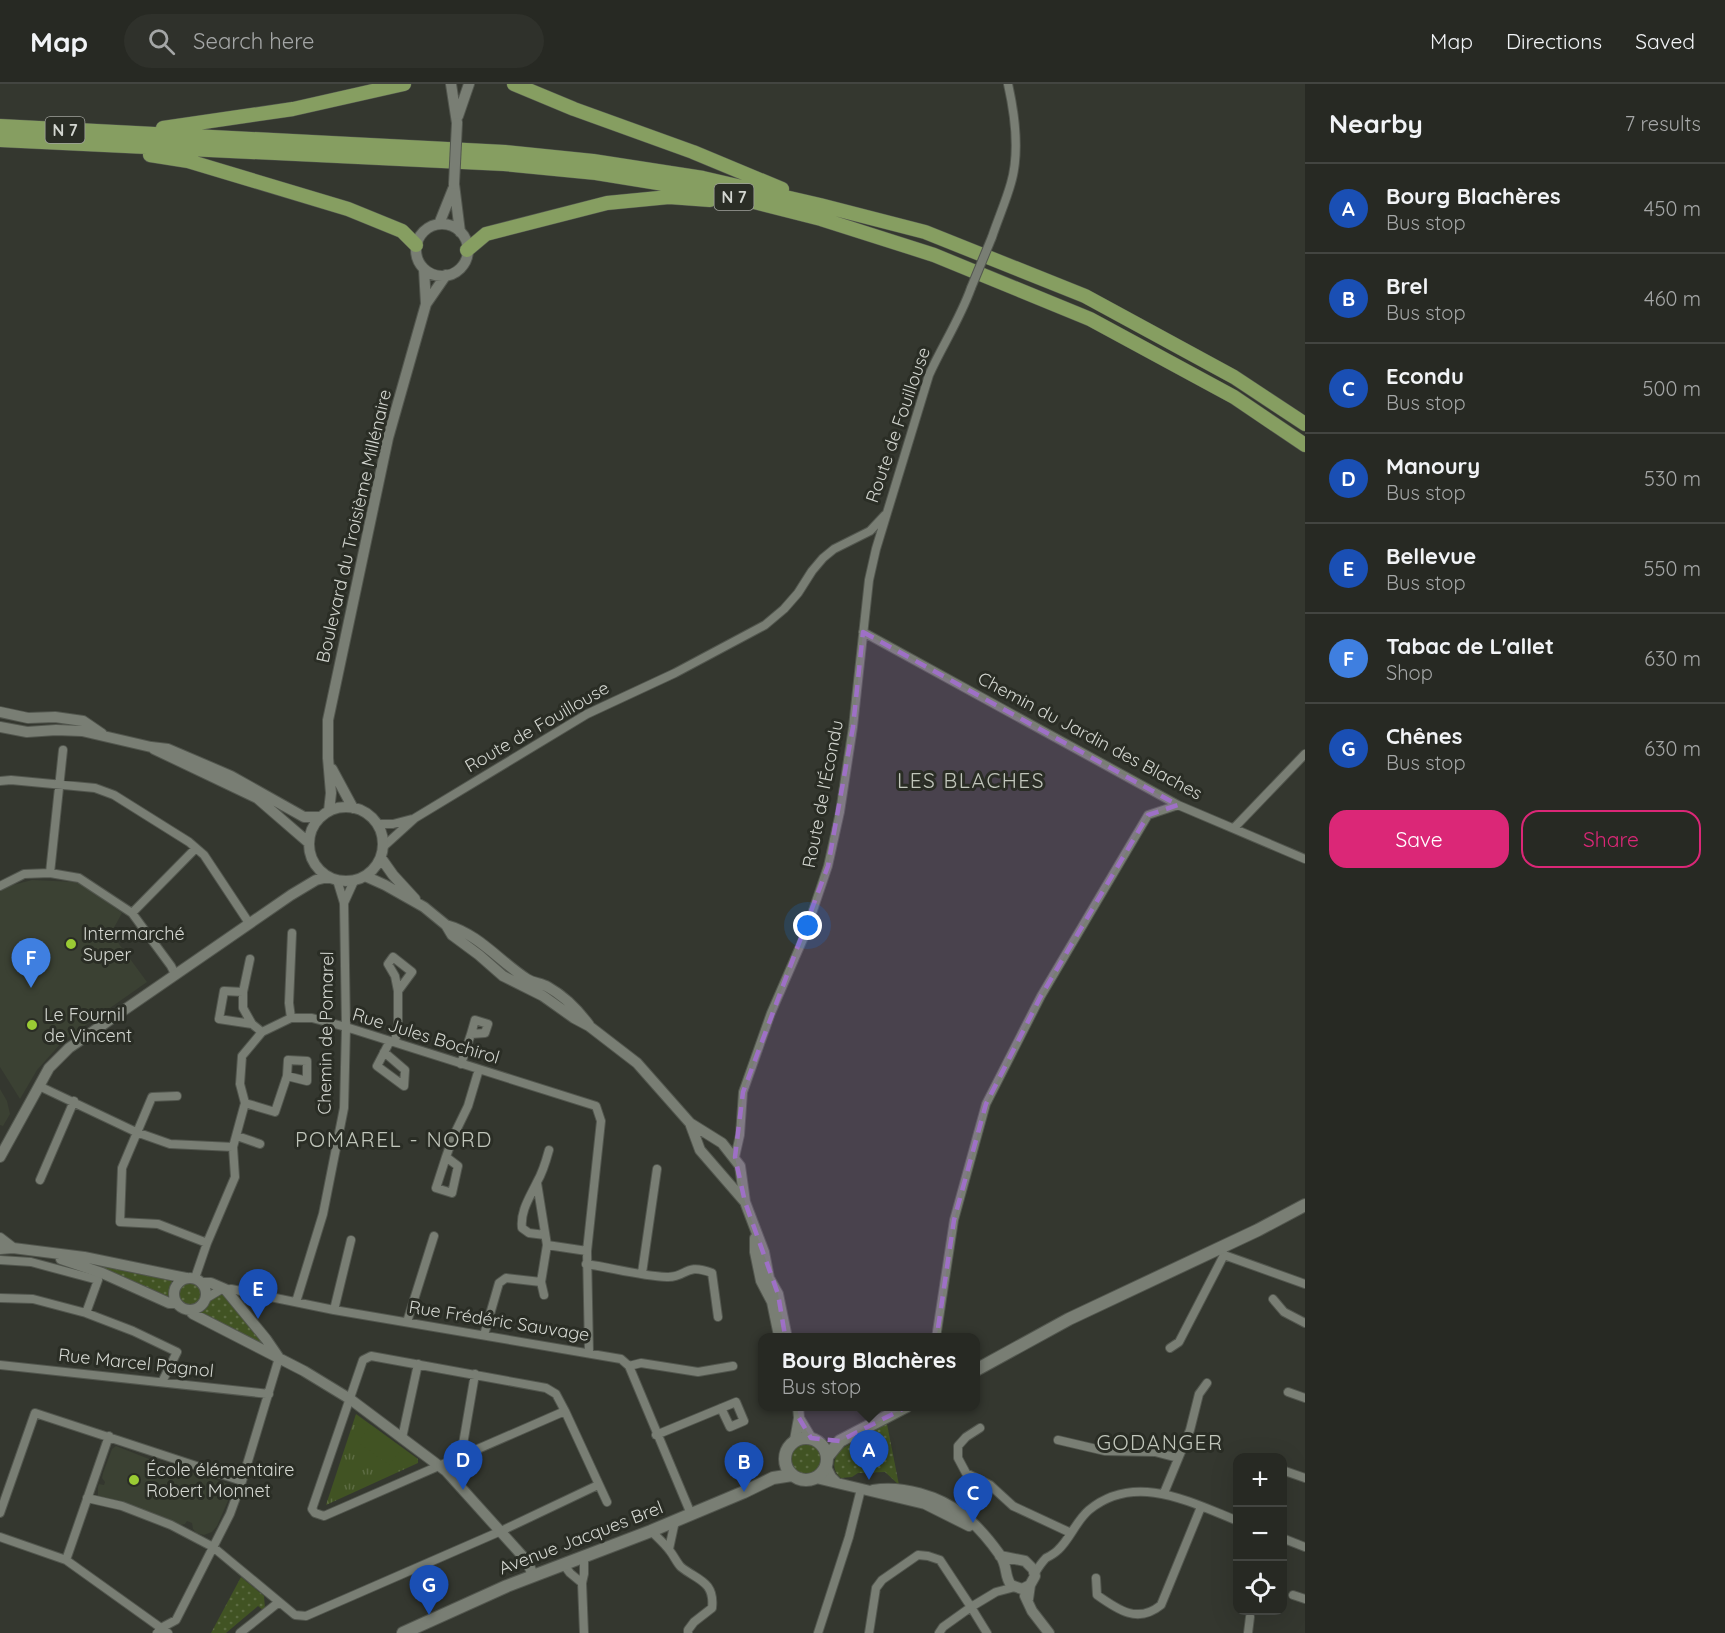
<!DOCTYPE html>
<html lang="en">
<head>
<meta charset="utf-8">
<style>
	:root { --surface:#272923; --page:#2f312b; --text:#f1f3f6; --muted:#a4a6a6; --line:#434541; --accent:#db2777 }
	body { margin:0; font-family:Quicksand,sans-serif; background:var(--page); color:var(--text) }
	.controls { position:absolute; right:18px; bottom:18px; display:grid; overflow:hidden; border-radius:12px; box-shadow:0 6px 24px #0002 }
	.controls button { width:54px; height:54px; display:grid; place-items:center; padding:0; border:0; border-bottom:2px solid var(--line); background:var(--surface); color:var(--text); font:30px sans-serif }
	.you { position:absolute; left:808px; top:842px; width:21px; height:21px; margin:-15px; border:4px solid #fff; border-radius:50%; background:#1a73e8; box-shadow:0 0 0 9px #1a73e833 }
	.badge { display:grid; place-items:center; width:39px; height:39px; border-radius:50%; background:var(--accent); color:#fff; font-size:20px; font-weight:700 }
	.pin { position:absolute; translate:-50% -50px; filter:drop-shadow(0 2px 3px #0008) }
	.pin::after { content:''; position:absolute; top:32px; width:21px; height:18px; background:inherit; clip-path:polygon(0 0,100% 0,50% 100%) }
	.popup { position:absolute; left:758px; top:1249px; width:222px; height:78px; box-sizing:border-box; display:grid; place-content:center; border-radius:12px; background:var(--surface); filter:drop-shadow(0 2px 4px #0005); font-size:20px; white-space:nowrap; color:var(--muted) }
	.popup b { font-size:22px; color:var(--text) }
	.popup::after { content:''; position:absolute; left:50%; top:100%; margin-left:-12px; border:12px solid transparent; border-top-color:var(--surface) }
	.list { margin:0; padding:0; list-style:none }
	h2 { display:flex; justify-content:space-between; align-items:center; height:78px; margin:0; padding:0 24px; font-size:26px }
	h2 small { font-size:20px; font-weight:400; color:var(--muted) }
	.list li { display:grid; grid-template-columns:39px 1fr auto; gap:18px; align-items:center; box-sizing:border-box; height:90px; padding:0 24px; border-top:2px solid var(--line) }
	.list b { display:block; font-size:22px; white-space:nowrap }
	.list p { margin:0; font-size:20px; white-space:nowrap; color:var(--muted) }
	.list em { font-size:20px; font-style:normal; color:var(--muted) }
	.actions { display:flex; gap:12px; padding:18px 24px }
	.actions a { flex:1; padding:14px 0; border:2px solid var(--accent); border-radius:18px; text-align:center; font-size:21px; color:var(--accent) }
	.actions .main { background:var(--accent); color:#fff }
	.icon { flex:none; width:33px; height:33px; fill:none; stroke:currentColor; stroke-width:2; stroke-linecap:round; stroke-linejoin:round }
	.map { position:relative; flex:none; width:1305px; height:1549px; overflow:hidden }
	header { display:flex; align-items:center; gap:36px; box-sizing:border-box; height:84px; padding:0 30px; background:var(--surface); border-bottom:2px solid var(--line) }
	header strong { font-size:28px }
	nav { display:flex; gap:33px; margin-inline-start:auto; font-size:21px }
	.search { width:420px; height:54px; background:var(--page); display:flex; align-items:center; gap:15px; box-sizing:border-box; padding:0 21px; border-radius:33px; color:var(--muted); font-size:22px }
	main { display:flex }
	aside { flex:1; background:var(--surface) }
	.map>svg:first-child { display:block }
</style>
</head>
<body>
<header>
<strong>Map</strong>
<div class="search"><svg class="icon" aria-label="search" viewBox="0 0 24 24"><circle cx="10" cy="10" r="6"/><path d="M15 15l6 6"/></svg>Search here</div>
<nav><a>Map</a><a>Directions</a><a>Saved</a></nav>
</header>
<main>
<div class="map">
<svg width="1305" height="1549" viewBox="0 0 1305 1549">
	<defs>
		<pattern id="grass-dots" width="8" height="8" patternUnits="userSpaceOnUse" patternTransform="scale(1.5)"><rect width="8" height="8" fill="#415323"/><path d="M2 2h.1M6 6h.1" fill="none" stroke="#5c6b42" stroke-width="1.8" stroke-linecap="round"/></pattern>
		<pattern id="park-tufts" width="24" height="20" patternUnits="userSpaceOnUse" patternTransform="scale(1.5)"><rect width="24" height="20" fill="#415323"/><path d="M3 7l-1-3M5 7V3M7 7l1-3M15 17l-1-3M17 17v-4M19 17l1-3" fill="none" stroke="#5c6b42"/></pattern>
	</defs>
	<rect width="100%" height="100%" fill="#34372f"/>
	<path fill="#3b4133" d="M32,796L76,798L86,803L122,829L111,849L147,898L63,957L37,986L20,1015L0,983V807L9,802Z
		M0,1005L7,1017L10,1030L3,1042L0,1041Z
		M116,1362L149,1375L226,1399L231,1405L230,1412L217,1442L212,1448L204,1451L196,1449L193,1445L192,1439L187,1437L185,1440L181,1441L116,1416L98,1412V1403L99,1400L104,1401L105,1398L102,1394L103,1389L112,1365Z"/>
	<path fill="url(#grass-dots)" d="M87,1176L174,1194L170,1201L169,1213L124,1193L86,1180Z
		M178 1210a12 12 0 1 1 24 0a12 12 0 1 1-24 0Z
		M223,1209L262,1255L260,1261L201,1229C203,1217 214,1213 223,1209Z
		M887,1340L899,1401L885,1388L858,1389L852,1393L841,1394C831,1386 833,1374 841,1365Z
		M789 1374a17 17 0 1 1 34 0a17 17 0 1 1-34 0Z
		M241,1493L264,1512L265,1525L263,1526L258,1522L226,1549H211Z"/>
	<path fill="url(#park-tufts)" d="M356,1330L418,1375V1379L326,1421Z"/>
	<path fill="#415323" d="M371,1341L402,1364L389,1381L358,1358Z"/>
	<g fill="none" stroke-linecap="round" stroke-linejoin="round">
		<defs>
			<path id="minor" d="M992,153C998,135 1006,117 1011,99C1020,68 1015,31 1008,0
				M863,548L1178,721L1305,775
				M0,697L11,696L95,704L114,711L189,758L204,771L249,839
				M377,740H393L412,735
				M1234,744L1305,670
				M383,763L415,734L587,630L675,589L765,541L784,525L798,509L812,487L823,474L834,465L870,447L885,431
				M50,789L63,666
				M0,802L24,790L50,789L79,794L132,829L171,882L175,890
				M344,819L354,797
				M132,829L196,764
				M250,875L243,908V924L252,940
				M243,908L224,907L219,935L252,940L262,948
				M291,934L289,919L292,849
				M395,958L398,940V907L412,888L393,873L388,880L395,892L398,907
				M384,968L405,986L404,1002L377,982L390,957
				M461,980L471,950L485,949L488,940L475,936L471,950
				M39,1002L136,1048L170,1060L233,1063
				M177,1012L152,1013L122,1084L120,1138L158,1140L207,1159
				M245,1019L275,1028L287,992L288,976L307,977V997L287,992
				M237,1052L260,1060
				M446,1073L436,1104L452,1109L458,1082L446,1073L453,1053L468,1022L479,985
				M735,1073L740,1051L743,1008L771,929L804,853L828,782L840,728L853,643L869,496L876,465L929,291C942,262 960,235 971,204
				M40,1096L74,1017
				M537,1099L547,1161L587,1167
				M545,1151L529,1149L522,1144C520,1127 530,1113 537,1098C543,1088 546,1077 549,1066
				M1222,1167L1224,1171L1305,1200
				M0,1176L31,1178L98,1196L86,1229
				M586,1180C613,1184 640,1192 667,1193C687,1194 684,1178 712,1189L718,1233
				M642,1189L657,1085
				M195,1194L207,1159L235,1093L233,1063L245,1019L240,1000L242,972L262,948L291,934H312L346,943L596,1022L601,1037L587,1167L589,1268
				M544,1211L541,1198L547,1161
				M0,1214L33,1215L86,1229L133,1247L177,1268L162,1298
				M205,1215L220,1206L231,1205L334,1226L621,1275L629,1282L691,1430
				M1273,1215L1284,1228L1305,1239
				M296,1218L323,1130L344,1024L346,943L344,819L337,796
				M334,1226L351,1156
				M407,1238L434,1152
				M484,1251L499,1199L506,1194L541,1198
				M936,1254L954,1136L986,1020L1041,912L1148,731L1178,721
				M1170,1264L1179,1258L1224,1171
				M0,1281L269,1310
				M629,1282L641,1279L698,1288L733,1282
				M1288,1308L1305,1314
				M565,1327L324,1432L315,1429L312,1425L363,1276L371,1272L546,1304L556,1310L565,1327L607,1418
				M980,1344L966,1353L958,1362V1374L966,1389L990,1401L1013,1422L1071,1449
				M656,1351L736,1318L744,1337L730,1343L721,1324
				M402,1354L418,1280
				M1058,1356L1105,1367L1155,1368L1178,1374
				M461,1372L475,1290
				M1282,1386L1305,1394
				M1164,1409L1190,1346L1199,1310L1207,1299
				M87,1414L122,1422L171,1441L213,1463L295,1531L306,1532L501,1447L598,1401
				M0,1429L35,1329L242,1397
				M651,1447C658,1454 665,1460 670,1467C674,1472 677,1479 681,1483C697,1496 715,1497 712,1524L694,1538L688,1546V1549
				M0,1453L66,1476L168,1549
				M1282,1454L1305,1463
				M669,1465L675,1437
				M584,1473V1490L582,1499L584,1549
				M66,1476L109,1352
				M564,1481L570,1489L582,1499
				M1035,1489C1038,1484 1042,1478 1046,1474C1050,1472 1054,1470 1058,1466C1070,1455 1076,1437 1089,1426C1135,1388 1190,1418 1238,1437
				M1096,1494L1097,1511C1118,1526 1138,1540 1161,1521L1201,1423
				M1293,1511L1305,1515
				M157,1549L161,1544L176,1536L230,1430L242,1397L279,1274
				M240,1549L279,1518
				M818,1549L849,1453L861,1405
				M869,1549L876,1504L882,1496L918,1471L928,1472L940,1476L971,1523L943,1543L939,1549
				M987,1549L971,1523L996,1508L1015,1503
				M1248,1549L1250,1533"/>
			<path id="tertiary" d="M451,0L457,39
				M458,32L469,0
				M454,100L460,148
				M439,140L453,105
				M416 166a26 26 0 1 1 52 0a26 26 0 1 1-52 0Z
				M426,220L446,191
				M0,628L28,634L55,633L83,637L102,650
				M0,643L27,648L56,646L82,647L151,663L168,665L231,692L304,733H321
				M154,665L257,714L309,759
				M332,685L353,724
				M309 760a37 37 0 1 1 74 0a37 37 0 1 1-74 0Z
				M329,727L331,709L328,674V636L388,354L426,220L424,185
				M381,774L393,791L415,815
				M365,792L385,801L424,823L446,841L452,851L479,871L503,892L543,912L574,934L589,942L637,979L690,1039L722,1059L740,1082L745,1118L764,1168L769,1194L778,1210L787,1254
				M446,841C479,850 499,877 527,895C533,899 541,899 548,903C564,912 578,926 589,941
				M690,1039L700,1066L745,1118
				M0,1073L49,984L69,964L291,811L316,796L328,793
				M0,1154L13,1164
				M755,1154V1168L761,1197L772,1218L778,1247L781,1254
				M0,1165L13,1164L84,1173L186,1194
				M61,1175L102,1189L169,1219H176
				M174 1210a16 16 0 1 1 32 0a16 16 0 1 1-32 0Z
				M202,1199H211L225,1205L266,1255L279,1274
				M189,1226L193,1230L304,1287L350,1315L446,1387L527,1477L533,1491
				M799,1334L811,1354
				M795,1356L799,1334L798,1322
				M826,1383L831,1393L837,1399
				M816,1394L925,1420L969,1442
				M873,1406C902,1401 939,1412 962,1430C976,1440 990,1457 1000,1471C1008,1482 1004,1492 1011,1501L1022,1505L1030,1501
				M1000,1472L1025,1477L1033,1485L1035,1492L1030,1501L1028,1515
				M1025,1512L1032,1527L1049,1549"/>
			<path id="secondary" d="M976,1286L1069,1235L1258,1146L1305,1121
				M785 1375a21 21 0 1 1 42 0a21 21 0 1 1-42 0Z
				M827,1373L840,1357L907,1322
				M403,1549L507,1502L651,1447L744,1408L773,1394L792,1391"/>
			<path id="trunk" d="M514,0L574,25L693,68L782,105
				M0,42L505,68L593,77L703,94L820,121L925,148L1085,212L1234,293L1305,340
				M163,44L293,25L404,0
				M0,56L504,80L596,89L701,106L758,119L821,135L934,171L1090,235L1234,313L1305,361
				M150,71L188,77L348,125L402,147L416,161
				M467,166L486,150L607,119L669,113L710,116"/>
		</defs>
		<use href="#minor" stroke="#52564e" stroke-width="10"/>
		<use href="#tertiary" stroke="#52564e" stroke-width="12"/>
		<use href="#secondary" stroke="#52564e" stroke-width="14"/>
		<use href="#trunk" stroke="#52564e" stroke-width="15"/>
		<use href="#minor" stroke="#797e74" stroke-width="8"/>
		<use href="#tertiary" stroke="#797e74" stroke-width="10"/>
		<use href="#secondary" stroke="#797e74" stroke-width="12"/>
		<use href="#trunk" stroke="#869e61" stroke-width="14"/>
		<defs>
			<path id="minor-bridge" d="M971,204L992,153"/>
			<path id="tertiary-bridge" d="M454,100L457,39"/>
		</defs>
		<use href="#minor-bridge" stroke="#52564e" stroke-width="10" stroke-linecap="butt"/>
		<use href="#tertiary-bridge" stroke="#52564e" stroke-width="12" stroke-linecap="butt"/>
		<use href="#minor-bridge" stroke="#797e74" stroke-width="8"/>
		<use href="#tertiary-bridge" stroke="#797e74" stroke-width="10"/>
	</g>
	<path fill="#9e70c6" fill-opacity="0.2" stroke="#9e70c6" stroke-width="4.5" stroke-dasharray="12 8" stroke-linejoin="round" d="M863,548L1178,721L1148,731L1041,912L986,1020L954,1136L928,1312L840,1357L811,1354L799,1334L778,1210L745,1118L735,1073L743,1008L828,782L853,643Z"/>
	<g fill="#9acb34" stroke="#2a2d25" stroke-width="2">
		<circle cx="71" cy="860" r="6"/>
		<circle cx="32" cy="941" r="6"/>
		<circle cx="134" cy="1396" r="6"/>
	</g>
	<g text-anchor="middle" stroke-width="6" stroke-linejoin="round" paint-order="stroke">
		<g fill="#2a2d25" stroke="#a0a39d" stroke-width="1.5">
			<rect x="45.5" y="33" width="39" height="26" rx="4.5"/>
			<rect x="714.5" y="100" width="39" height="26" rx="4.5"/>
		</g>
		<g font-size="16" font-weight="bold" fill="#d3d6d0">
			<text x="65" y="52">N 7</text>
			<text x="734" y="119">N 7</text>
		</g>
		<g font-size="18" fill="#d3d6d0" stroke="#2a2d25">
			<text transform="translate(898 341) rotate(-71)" y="6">Route de Fouillouse</text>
			<text transform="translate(354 442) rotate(-77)" y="6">Boulevard du Troisième Millénaire</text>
			<text transform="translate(537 643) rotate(-30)" y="6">Route de Fouillouse</text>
			<text transform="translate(1090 652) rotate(28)" y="6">Chemin du Jardin des Blaches</text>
			<text transform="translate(823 710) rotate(-79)" y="6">Route de l'Écondu</text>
			<text transform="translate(326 949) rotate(-89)" y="6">Chemin de Pomarel</text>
			<text transform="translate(426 952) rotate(17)" y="6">Rue Jules Bochirol</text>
			<text transform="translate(499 1237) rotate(9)" y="6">Rue Frédéric Sauvage</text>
			<text transform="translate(136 1279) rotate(6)" y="6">Rue Marcel Pagnol</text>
			<text transform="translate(581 1454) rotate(-21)" y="6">Avenue Jacques Brel</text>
		</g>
		<g font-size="18" fill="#d3d6d0" stroke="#2a2d25" text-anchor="start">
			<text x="83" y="856">Intermarché<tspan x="83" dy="21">Super</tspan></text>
			<text x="44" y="937">Le Fournil<tspan x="44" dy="21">de Vincent</tspan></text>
			<text x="146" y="1392">École élémentaire<tspan x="146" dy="21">Robert Monnet</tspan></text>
		</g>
		<g font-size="21" letter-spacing="1.5" fill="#c1c6bb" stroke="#2a2d25">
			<text x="971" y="704">LES BLACHES</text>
			<text x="394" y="1063">POMAREL - NORD</text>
			<text x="1160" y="1366">GODANGER</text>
		</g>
	</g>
</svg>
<div class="controls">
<button>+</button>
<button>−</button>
<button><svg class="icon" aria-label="locate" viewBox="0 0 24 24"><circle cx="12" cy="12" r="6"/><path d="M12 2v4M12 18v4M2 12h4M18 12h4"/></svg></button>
</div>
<div class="you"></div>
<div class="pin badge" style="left:869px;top:1396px;background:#1a4fb4">A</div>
<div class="popup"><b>Bourg Blachères</b>Bus stop</div>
<div class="pin badge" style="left:744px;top:1408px;background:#1a4fb4">B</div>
<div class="pin badge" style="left:973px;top:1439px;background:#1a4fb4">C</div>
<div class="pin badge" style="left:463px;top:1406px;background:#1a4fb4">D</div>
<div class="pin badge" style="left:258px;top:1235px;background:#1a4fb4">E</div>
<div class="pin badge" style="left:31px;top:904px;background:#3f7fe0">F</div>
<div class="pin badge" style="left:429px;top:1531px;background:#1a4fb4">G</div>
</div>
<aside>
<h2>Nearby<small>7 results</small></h2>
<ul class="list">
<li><span class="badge" style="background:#1a4fb4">A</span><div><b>Bourg Blachères</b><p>Bus stop</p></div><em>450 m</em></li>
<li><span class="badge" style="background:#1a4fb4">B</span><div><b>Brel</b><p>Bus stop</p></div><em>460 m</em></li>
<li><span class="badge" style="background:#1a4fb4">C</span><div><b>Econdu</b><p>Bus stop</p></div><em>500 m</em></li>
<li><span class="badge" style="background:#1a4fb4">D</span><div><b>Manoury</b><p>Bus stop</p></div><em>530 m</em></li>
<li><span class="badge" style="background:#1a4fb4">E</span><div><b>Bellevue</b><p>Bus stop</p></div><em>550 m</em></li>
<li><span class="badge" style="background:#3f7fe0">F</span><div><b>Tabac de L'allet</b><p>Shop</p></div><em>630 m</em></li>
<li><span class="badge" style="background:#1a4fb4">G</span><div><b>Chênes</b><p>Bus stop</p></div><em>630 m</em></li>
</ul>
<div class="actions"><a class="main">Save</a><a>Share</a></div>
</aside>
</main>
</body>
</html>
